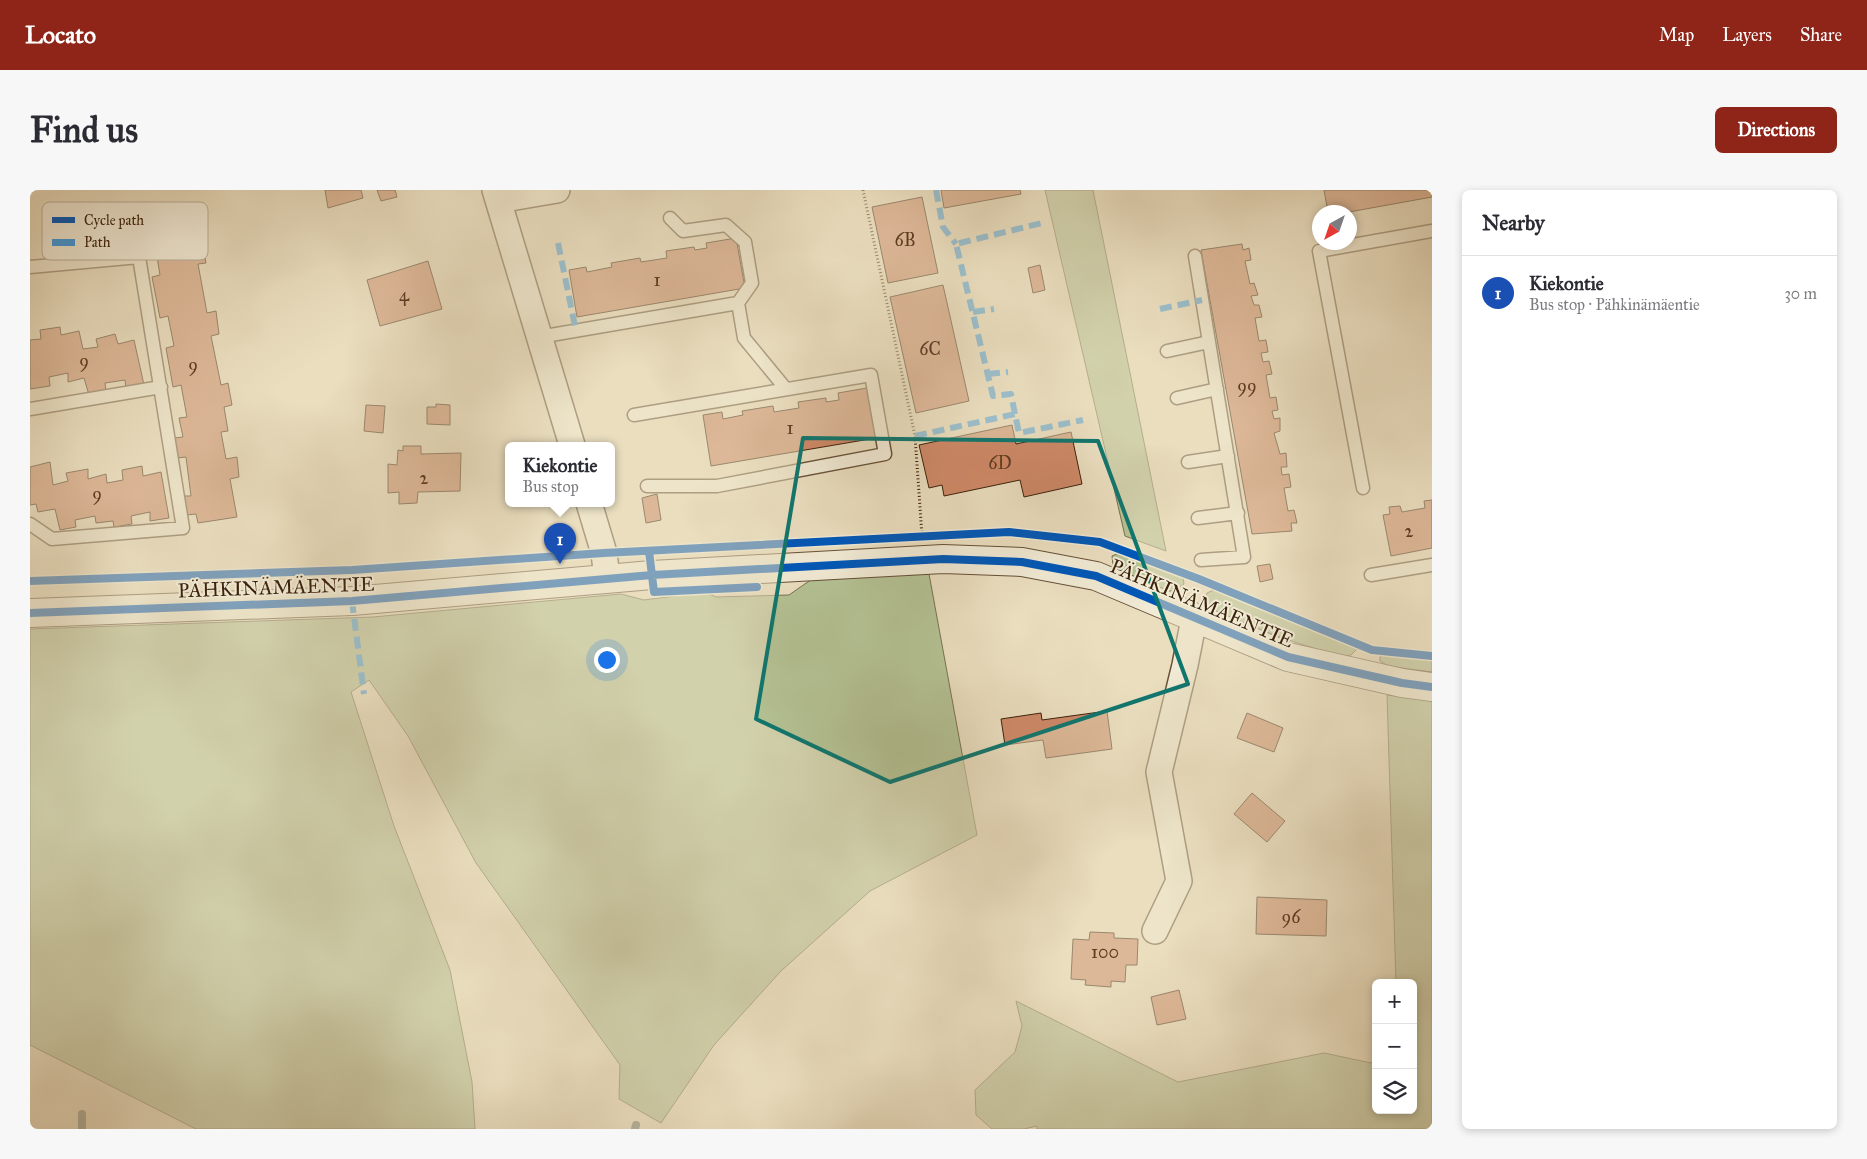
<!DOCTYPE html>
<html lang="en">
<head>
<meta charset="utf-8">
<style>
	:root { --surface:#fff; --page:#f7f7f7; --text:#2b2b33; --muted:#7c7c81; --line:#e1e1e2; --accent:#8f2418 }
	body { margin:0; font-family:"IM FELL Great Primer",serif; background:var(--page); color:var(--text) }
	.controls { position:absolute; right:15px; bottom:15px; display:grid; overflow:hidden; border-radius:8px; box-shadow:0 2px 8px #0003 }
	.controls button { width:45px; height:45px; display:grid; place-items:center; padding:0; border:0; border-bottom:1px solid var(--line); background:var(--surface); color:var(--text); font:25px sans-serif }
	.compass { position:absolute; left:1282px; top:15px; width:45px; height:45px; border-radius:50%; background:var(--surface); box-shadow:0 2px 8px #0003; rotate:220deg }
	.you { position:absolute; left:576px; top:469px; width:18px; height:18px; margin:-12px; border:4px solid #fff; border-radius:50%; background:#1a73e8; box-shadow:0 0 0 8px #1a73e833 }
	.badge { display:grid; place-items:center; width:32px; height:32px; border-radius:50%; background:var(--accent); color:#fff; font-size:16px; font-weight:700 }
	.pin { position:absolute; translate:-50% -41px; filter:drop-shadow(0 1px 2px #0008) }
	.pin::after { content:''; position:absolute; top:26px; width:18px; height:15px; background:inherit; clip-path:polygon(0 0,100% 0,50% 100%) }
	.popup { position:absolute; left:475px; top:252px; width:110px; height:65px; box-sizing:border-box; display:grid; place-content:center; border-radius:8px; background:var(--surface); filter:drop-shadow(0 1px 4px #0005); font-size:16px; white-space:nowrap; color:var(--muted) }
	.popup b { font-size:19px; color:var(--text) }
	.popup::after { content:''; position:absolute; left:50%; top:100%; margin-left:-10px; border:10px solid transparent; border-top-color:var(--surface) }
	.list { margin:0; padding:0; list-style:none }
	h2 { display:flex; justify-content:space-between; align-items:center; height:65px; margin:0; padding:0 20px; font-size:21px }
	h2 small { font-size:16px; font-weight:400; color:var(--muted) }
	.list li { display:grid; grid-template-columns:32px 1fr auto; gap:15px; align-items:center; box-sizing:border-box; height:75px; padding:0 20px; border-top:1px solid var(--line) }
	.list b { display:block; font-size:19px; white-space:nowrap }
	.list p { margin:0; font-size:16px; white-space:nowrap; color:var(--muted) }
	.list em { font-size:16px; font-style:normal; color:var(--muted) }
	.icon { flex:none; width:28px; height:28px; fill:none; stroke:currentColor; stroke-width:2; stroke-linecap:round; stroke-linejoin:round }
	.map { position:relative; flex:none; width:1402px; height:939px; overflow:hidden; border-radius:8px }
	header { display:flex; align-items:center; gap:30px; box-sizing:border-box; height:70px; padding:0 25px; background:var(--accent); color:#fff }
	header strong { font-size:24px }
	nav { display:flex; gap:28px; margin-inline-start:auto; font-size:18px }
	.intro { display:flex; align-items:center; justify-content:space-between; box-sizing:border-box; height:120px; padding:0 30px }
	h1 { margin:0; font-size:35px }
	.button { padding:12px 22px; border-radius:8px; background:var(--accent); color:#fff; font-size:18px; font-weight:700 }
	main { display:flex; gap:30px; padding:0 30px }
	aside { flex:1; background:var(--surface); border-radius:8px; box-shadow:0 2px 8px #0003 }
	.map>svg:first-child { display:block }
</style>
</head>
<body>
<header>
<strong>Locato</strong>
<nav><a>Map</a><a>Layers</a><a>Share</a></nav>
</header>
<div class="intro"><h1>Find us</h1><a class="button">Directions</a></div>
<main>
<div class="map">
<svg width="1402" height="939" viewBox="0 0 1402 939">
	<rect width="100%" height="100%" fill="#eadebf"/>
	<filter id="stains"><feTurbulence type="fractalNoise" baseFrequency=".004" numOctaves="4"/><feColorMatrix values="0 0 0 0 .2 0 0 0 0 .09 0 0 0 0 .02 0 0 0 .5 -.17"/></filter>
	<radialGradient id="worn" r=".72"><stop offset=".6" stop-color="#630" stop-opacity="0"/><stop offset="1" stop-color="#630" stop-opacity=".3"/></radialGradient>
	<path fill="#b4c294" stroke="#777250" d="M1015,0H1063L1136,361L1095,346Z
		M1087,364L1117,373L1153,388L1154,394L1146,400L1135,401L1088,381L1083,375L1082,366Z
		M899,384L947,645L840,701L751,781L684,855L631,933L589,909L590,875L446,673L378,546L339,490L321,502L364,636L420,780L442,892L445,939H166L0,855V439L343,427L591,404L614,410L675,402L686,407L759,405L782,389Z
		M1184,400L1321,454L1328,458L1321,465L1313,467C1280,457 1247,447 1215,434C1200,428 1186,423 1174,412L1177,403Z
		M1357,464L1402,471V482L1358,476L1350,471V466Z
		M1357,505L1402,510V939H1007V936L994,939H962L946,925L945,900L985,862L992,836L986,811L1148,892L1294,863L1346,874V920H1383V793H1366Z"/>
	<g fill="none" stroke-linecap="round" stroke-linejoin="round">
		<path stroke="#737d73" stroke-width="8" d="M52,924V939
			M605,939L606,935"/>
	</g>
	<path fill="#cf8968" stroke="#3a210b" d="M295,0H331L333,8L298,18Z
		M347,0H365L367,7L351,11Z
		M911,0H990L991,4L914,18Z
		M1294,0H1402V7L1319,22H1298Z
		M892,7L908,83L858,93L842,17Z
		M159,26L163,52L172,51L176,73L168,74L177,123L186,121L189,144L181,146L191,195L198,193L202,215L194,217L198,241L191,242L196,269L207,267L209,287L200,289L207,327L168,333L166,324L157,325L154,306H161L156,267L147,268L144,248L153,247L149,228L157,227L151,195L143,197L136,158L144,156L138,126L130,128L122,87L130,85L125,55L117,57L114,35Z
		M706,48L715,98L547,127L539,80L556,77L557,82L582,77L581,73L610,68L611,72L637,68L636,61L664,57L665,60L677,58L676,53Z
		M1212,54L1213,60L1219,58L1221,70L1215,71L1220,94L1224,93L1228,105L1221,106L1224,115H1229L1232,127L1225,128L1229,151L1236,150L1238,162L1231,163L1233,172L1239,171L1242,184L1236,185L1240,208L1246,207L1248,220L1242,221L1244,229L1250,228V241L1244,243L1250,264L1256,263L1257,277H1251L1252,285L1259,284L1261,297L1254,298L1258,321L1264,320L1267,333H1261L1262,341L1222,344L1171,60Z
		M398,71L412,119L350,136L337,90Z
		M1010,75L1015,100L1003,103L998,78Z
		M913,95L939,211L886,223L860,107Z
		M30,137L31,145L49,141L53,159L68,157L66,149L85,144L88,154L104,150L114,195L96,199L95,190L75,193L76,202L59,205L54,188L38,192V183L19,187L20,196L0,199V150L11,149L10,140Z
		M837,198L846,248L681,276L673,225L692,222L693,229L713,225L712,221L743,216L744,222L769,218L768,212L796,208V212L809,210L808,203Z
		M406,214L420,215V235L397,234V217H406Z
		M336,215L355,216L353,243L334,241Z
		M982,235L986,254L1041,242L1052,294L994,307L990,290L914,306L912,295L899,298L889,255Z
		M373,256H391V264L431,263L430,301L388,302L387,313L369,314V302L358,303V274L367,275L368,260L373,261Z
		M20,272L23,295L38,291L36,283L58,279V289L76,284L77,293L93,290L92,280L112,276L113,286L131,282L139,328L120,331V322L101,326L102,334L84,337L83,331L66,333L65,326L45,330L46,337L30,340L25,319L8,322L6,314L0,315V277Z
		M627,304L631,330L616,333L612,308Z
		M1402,310V358L1361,366L1353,325L1360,324L1359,317L1370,316L1372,322L1395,318L1394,311Z
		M1240,374L1243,389L1230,392L1227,376Z
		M1077,521L1082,559L1016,568L1013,550L975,555L971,529L1011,523L1012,530Z
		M1217,523L1253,538L1244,562L1207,548Z
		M1222,603L1255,631L1237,652L1204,624Z
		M1227,707L1297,710L1296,746L1226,744Z
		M1060,742L1084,743V748L1108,749L1107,775H1096L1095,792L1081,791V797L1055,795L1056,790L1041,789L1043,749L1059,750Z
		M1149,800L1156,829L1127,835L1121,807Z"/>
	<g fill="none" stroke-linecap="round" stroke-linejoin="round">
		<defs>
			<path id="service" d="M640,28L653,41L696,35L715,52L722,93L708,113
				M1165,66L1214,367L1171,370
				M0,77L109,67L153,338L22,349L0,334
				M509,147L708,113L714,148L756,199
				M1137,161L1179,152
				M1147,208L1187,199
				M0,219L131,197
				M604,225L841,185L855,264L687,296H617
				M1158,272L1198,266
				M1333,298L1289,61L1402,41
				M1168,328L1208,323
				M1341,385L1402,375"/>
			<path id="minor" d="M465,0L542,255
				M468,10L527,0
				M559,313L574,363L577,388
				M1125,741L1149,691L1129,582L1155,475L1164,429"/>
			<path id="tertiary" d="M0,423L322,411L622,385L913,369L992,372L1066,386L1258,467L1372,493L1402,497"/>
		</defs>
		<use href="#service" stroke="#665038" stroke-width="15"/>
		<use href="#minor" stroke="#665038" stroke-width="28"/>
		<use href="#tertiary" stroke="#665038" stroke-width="30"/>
		<path stroke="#3a210b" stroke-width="3" stroke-dasharray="1 2.5" stroke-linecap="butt" d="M833,0L885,246L892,346"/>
		<use href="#service" stroke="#f1ead5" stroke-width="12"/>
		<use href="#minor" stroke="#f1ead5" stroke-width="25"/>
		<use href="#tertiary" stroke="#f1ead5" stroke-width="28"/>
		<path stroke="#3e9bde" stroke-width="6" stroke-dasharray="12 6" stroke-linecap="butt" d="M906,0L913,37L926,54
			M104,36L109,67
			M528,53L546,141
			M1130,119L1172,110
			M943,122L964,119
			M958,184L978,182
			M985,224L981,204L963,206L926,54L1012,33
			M885,246L985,224L989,243L1053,230
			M322,411L334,504"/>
		<defs>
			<path id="cycleway" d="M619,361L624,402L727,397
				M0,391L322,380L574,363L979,342L1070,352L1169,389L1342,460L1402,466
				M0,423L322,411L622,385L913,369L992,372L1066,386L1258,467L1372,493L1402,497"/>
		</defs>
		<use href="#cycleway" stroke="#f1ead5" stroke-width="11"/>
		<use href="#cycleway" stroke="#0057b8" stroke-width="8"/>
	</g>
	<path d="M0 0H1402V939H0ZM773,248L1068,251L1158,494L860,592L726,529Z" fill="#eadebf" fill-opacity=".55" fill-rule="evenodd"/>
	<path fill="none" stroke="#0f766e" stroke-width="4" stroke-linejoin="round" d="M773,248L1068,251L1158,494L860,592L726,529Z"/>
	<g text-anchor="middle" stroke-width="4" stroke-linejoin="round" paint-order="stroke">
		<g font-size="18" fill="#5f3b22">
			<text x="875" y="56">6B</text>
			<text x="627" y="96">1</text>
			<text x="374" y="111">4</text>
			<text x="900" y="165">6C</text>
			<text x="54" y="177">9</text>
			<text x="163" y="181">9</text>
			<text x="1217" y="202">99</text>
			<text x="760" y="244">1</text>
			<text x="970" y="279">6D</text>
			<text x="394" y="294">2</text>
			<text x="67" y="310">9</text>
			<text x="1379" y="347">2</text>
			<text x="1261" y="733">96</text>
			<text x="1075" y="768">100</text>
		</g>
		<g font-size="20" fill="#3a210b" stroke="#f1ead5">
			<text transform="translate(246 397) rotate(-2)" y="7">PÄHKINÄMÄENTIE</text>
			<text transform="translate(1172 413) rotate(23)" y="7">PÄHKINÄMÄENTIE</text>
		</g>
	</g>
	<rect x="12" y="12" width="166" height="58" rx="8" fill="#f1ead5" stroke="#baae98" stroke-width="1"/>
	<rect x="22" y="27" width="23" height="6" fill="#0057b8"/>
	<rect x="22" y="49" width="23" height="7" fill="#3e9bde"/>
	<g font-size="14" fill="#3a210b">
		<text x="54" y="35">Cycle path</text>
		<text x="54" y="57">Path</text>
	</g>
	<rect width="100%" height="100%" filter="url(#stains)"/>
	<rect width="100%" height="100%" fill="url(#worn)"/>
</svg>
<div class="controls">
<button>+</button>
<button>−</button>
<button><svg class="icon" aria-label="layers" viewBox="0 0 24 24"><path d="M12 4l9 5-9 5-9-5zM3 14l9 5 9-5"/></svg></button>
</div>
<svg class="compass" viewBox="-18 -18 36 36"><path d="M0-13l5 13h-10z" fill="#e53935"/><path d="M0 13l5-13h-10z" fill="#7c7c81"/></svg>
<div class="you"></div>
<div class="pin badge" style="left:530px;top:374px;background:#1a4fb4">1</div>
<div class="popup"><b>Kiekontie</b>Bus stop</div>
</div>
<aside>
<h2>Nearby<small></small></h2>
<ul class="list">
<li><span class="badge" style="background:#1a4fb4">1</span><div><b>Kiekontie</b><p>Bus stop · Pähkinämäentie</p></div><em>30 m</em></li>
</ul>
</aside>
</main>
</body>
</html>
